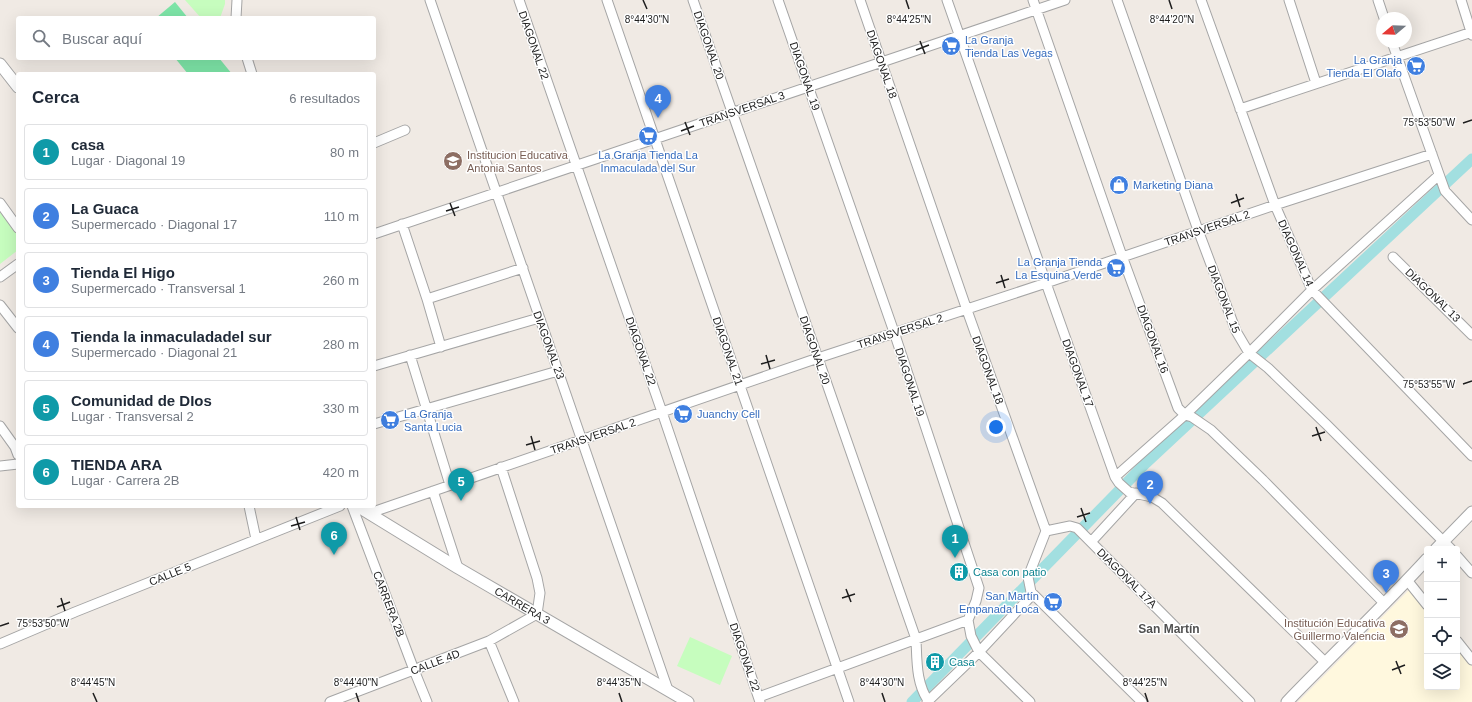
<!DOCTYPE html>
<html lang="es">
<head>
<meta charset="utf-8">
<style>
	:root { --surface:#fff; --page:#f2f2f3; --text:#1f2937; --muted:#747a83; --line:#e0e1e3; --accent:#0b8043 }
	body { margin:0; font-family:Helvetica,sans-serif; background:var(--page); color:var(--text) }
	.controls { position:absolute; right:12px; bottom:12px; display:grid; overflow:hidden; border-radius:4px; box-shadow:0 4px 16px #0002 }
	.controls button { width:36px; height:36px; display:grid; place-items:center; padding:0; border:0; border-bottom:1px solid var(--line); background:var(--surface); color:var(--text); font:20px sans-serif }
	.compass { position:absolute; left:1376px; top:12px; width:36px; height:36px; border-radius:50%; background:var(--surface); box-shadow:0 4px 16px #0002; rotate:251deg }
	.you { position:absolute; left:996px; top:427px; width:14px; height:14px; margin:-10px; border:3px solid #fff; border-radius:50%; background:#1a73e8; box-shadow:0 0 0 6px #1a73e833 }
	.badge { display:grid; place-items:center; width:26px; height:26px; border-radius:50%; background:var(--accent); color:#fff; font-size:13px; font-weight:700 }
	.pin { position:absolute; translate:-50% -33px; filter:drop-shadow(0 1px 2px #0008) }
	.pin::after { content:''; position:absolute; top:21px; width:14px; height:12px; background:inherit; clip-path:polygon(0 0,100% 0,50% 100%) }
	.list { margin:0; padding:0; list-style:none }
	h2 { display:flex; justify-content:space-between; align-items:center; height:52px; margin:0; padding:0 16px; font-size:17px }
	h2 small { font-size:13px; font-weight:400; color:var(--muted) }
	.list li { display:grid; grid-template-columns:26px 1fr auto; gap:12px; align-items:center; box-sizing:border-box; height:56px; margin:0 8px 8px; padding:0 8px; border:1px solid var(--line); border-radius:4px }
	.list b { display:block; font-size:15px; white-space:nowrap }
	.list p { margin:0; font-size:13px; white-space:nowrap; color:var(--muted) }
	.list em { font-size:13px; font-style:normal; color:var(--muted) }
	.icon { flex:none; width:22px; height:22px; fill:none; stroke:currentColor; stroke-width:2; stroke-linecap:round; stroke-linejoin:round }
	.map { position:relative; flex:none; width:1472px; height:702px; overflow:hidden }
	.search { position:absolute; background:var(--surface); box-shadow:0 4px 16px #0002; left:16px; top:16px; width:360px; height:44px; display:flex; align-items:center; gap:10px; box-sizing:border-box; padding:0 14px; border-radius:4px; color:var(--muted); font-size:15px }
	.panel { position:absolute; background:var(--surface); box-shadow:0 4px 16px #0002; left:16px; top:72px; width:360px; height:436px; border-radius:4px }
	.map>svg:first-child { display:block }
</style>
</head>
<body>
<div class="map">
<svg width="1472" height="702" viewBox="0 0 1472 702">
	<rect width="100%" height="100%" fill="#f0eae4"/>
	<path fill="#fff8de" d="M1410,589L1427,610V687H1457V648L1472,666V702H1298Z"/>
	<path fill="#c6fdbe" d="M185,0H225V4L220,18H201Z
		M0,209L18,234V250L0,264Z
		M690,637L732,656L720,685L677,666Z"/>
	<path fill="#7de4a7" d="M175,2L188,18H156Z
		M175,58H219L232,74H188Z"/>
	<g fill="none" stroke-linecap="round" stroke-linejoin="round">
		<path stroke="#a2dfe0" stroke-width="11" d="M912,702L1146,463L1472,159"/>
		<defs>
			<path id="minor" d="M430,0L668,690
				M519,0L662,412L760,702
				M607,0L849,702
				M693,0L916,639C917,661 916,684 929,702
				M778,0L894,332L979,588L976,601L968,620L971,636L979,652L1030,702
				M860,0L968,313L1046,531L1028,577L1031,592L1142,702
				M947,0L1046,283L1115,477L1119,483L1129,492L1152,497L1162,503L1325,662
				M1033,0L1122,256L1178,408L1185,415L1192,417L1211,430L1263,480L1385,604
				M1117,0L1198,230L1236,331L1249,353L1268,368L1327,425L1451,549
				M1201,0L1275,205L1312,290L1472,456
				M1289,0L1316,83
				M1378,0L1384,18
				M1461,0L1472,35
				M236,18L237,0
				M1392,42L1445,191L1472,220
				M247,58L252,74
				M1240,109L1472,32
				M374,143L405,130
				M0,203L18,228
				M402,224L427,299L441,347
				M374,234L1065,0
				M1393,257L1472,335
				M0,277L18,264
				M427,299L523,268
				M0,305L18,328
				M410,355L450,485
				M374,366L539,318
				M374,424L558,371
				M0,426L15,447L18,455
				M0,466L18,464
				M1115,477L1185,415L1249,353L1312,290L1439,175
				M433,491L458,568
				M249,506L256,539
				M352,506L414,670L427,702
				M370,513L818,358L1046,283L1275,205L1432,154
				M1046,531L1070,526L1077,528L1250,702
				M1091,542L1136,493
				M1457,556L1472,573
				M1407,580L1427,605
				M489,641L514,702
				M1457,641L1472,660
				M0,644L75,612L340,506
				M759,697L968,620
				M330,702L489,641L537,614L540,593L537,578L501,467
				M927,702L979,652L1033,594"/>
			<g id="tertiary">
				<path d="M0,64L18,87"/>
				<path id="s1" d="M357,506L458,568L688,702"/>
				<path d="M1436,549L1472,512"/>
				<path d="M1287,702C1333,654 1382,608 1427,559"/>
			</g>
		</defs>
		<use href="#minor" stroke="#a5a5a5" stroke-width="11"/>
		<use href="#tertiary" stroke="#a5a5a5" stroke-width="13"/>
		<use href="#minor" stroke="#fff" stroke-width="9"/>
		<use href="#tertiary" stroke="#fff" stroke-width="11"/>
	</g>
	<path fill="none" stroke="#1e1e1e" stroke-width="1.5" d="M643,0L647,9M906,0L909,9M1169,0L1172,9M920,41L925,54M916,50L929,45M685,122L690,135M1463,123L1472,120M681,131L694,126M1236,194L1240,207M450,203L455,216M1231,203L1244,198M446,211L459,207M1001,275L1005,288M996,283L1009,279M766,355L770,369M761,364L775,360M1463,384L1472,381M1316,427L1321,441M531,436L535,450M1312,436L1325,432M526,445L540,441M1081,508L1086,522M296,517L300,530M1077,517L1090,513M291,526L305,522M846,589L851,602M61,598L65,611M842,598L855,594M57,607L70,602M0,626L9,623M1396,661L1401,674M1392,670L1405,665M93,693L97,702M356,693L359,702M619,693L622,702M882,693L885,702M1145,693L1148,702"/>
	<defs>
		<symbol id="supermarket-disc" viewBox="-11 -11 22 22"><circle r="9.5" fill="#3f7fe0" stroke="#fff"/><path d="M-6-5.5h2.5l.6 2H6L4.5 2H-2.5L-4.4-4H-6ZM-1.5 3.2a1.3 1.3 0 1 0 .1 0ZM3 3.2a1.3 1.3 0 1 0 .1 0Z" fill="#fff"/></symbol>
		<symbol id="school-disc" viewBox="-11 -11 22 22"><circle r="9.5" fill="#8d6e63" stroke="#fff"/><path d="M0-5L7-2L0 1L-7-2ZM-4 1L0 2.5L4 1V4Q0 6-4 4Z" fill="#fff"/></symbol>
		<symbol id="shop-disc" viewBox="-11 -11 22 22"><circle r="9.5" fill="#3f7fe0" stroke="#fff"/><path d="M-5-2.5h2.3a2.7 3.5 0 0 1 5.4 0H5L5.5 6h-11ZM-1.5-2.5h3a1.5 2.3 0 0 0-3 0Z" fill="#fff"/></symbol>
		<symbol id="building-disc" viewBox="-11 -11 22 22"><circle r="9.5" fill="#0f9aa8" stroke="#fff"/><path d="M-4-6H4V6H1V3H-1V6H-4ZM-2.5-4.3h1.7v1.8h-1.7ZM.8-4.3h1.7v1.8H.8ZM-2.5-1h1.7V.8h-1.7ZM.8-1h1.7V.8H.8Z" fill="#fff"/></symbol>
	</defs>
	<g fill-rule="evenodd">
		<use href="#supermarket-disc" x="940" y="35" width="22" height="22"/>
		<use href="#supermarket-disc" x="1405" y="55" width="22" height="22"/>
		<use href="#supermarket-disc" x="637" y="125" width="22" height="22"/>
		<use href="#school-disc" x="442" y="150" width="22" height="22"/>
		<use href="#shop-disc" x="1108" y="174" width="22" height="22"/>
		<use href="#supermarket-disc" x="1105" y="257" width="22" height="22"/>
		<use href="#supermarket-disc" x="672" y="403" width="22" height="22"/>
		<use href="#supermarket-disc" x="379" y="409" width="22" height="22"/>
		<use href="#building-disc" x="948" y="561" width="22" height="22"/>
		<use href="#supermarket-disc" x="1042" y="591" width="22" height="22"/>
		<use href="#school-disc" x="1388" y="618" width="22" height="22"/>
		<use href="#building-disc" x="924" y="651" width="22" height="22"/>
	</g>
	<g text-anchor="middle" stroke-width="3" stroke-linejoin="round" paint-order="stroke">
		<g font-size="11" fill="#366cbe" stroke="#fff" text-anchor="start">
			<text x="965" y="44">La Granja<tspan x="965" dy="13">Tienda Las Vegas</tspan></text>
			<text x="1402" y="64" text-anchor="end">La Granja<tspan x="1402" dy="13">Tienda El Olafo</tspan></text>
			<text x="648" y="159" text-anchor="middle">La Granja Tienda La<tspan x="648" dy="13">Inmaculada del Sur</tspan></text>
			<text x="1133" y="189">Marketing Diana</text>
			<text x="1102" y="266" text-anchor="end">La Granja Tienda<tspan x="1102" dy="13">La Esquina Verde</tspan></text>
			<text x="404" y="418">La Granja<tspan x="404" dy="13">Santa Lucia</tspan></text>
			<text x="697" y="418">Juanchy Cell</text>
			<text x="1039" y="600" text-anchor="end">San Martín<tspan x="1039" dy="13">Empanada Loca</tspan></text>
		</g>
		<g font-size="11" fill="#1e1e1e" stroke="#fff">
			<text transform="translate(534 45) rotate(71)" y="4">DIAGONAL 22</text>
			<text transform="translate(709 45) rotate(71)" y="4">DIAGONAL 20</text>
			<text transform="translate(882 64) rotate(71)" y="4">DIAGONAL 18</text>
			<text transform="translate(805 76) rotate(71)" y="4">DIAGONAL 19</text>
			<text transform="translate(742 109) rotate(-19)" y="4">TRANSVERSAL 3</text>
			<text transform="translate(1207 228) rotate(-19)" y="4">TRANSVERSAL 2</text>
			<text transform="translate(1296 253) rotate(66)" y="4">DIAGONAL 14</text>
			<text transform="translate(1433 295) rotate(44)" y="4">DIAGONAL 13</text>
			<text transform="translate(1224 299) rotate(69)" y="4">DIAGONAL 15</text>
			<text transform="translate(900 331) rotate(-18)" y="4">TRANSVERSAL 2</text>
			<text transform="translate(1153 339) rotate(70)" y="4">DIAGONAL 16</text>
			<text transform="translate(549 345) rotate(70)" y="4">DIAGONAL 23</text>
			<text transform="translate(815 350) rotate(71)" y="4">DIAGONAL 20</text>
			<text transform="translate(641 351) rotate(71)" y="4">DIAGONAL 22</text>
			<text transform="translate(728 351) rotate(71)" y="4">DIAGONAL 21</text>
			<text transform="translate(988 370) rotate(70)" y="4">DIAGONAL 18</text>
			<text transform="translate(1078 373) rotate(70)" y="4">DIAGONAL 17</text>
			<text transform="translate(910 382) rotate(72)" y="4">DIAGONAL 19</text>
			<text transform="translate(593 436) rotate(-19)" y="4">TRANSVERSAL 2</text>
			<text transform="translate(170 574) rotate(-22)" y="4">CALLE 5</text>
			<text transform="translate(1127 578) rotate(45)" y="4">DIAGONAL 17A</text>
			<text transform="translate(389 604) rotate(69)" y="4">CARRERA 2B</text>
			<text dy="4" stroke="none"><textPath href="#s1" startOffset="193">CARRERA 3</textPath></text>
			<text transform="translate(745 657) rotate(71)" y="4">DIAGONAL 22</text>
			<text transform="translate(435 662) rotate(-21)" y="4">CALLE 4D</text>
		</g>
		<g font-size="11" fill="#785e54" stroke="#fff" text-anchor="start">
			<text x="467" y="159">Institucion Educativa<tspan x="467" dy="13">Antonia Santos</tspan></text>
			<text x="1385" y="627" text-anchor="end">Institución Educativa<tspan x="1385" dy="13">Guillermo Valencia</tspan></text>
		</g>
		<g font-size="11" fill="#0d838f" stroke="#fff" text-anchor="start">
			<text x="973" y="576">Casa con patio</text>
			<text x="949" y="666">Casa</text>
		</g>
		<g font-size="12" font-weight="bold" fill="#515151" stroke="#fff">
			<text x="1169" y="633">San Martín</text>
		</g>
	</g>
	<g font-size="10" text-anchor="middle" fill="#1e1e1e" stroke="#fff" stroke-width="3" stroke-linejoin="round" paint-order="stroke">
		<text x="647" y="23">8°44'30"N</text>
		<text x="909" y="23">8°44'25"N</text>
		<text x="1172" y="23">8°44'20"N</text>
		<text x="1429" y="126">75°53'50"W</text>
		<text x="1429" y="388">75°53'55"W</text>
		<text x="43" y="627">75°53'50"W</text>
		<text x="93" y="686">8°44'45"N</text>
		<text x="356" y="686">8°44'40"N</text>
		<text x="619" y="686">8°44'35"N</text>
		<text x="882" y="686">8°44'30"N</text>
		<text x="1145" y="686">8°44'25"N</text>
	</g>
</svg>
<div class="controls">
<button>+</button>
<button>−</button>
<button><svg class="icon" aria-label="locate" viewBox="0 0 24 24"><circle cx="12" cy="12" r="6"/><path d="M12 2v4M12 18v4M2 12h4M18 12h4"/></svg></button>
<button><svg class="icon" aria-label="layers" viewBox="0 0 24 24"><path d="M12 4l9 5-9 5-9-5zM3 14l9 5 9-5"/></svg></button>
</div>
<svg class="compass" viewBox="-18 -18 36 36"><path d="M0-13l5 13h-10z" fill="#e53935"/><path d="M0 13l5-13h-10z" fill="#747a83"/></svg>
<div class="you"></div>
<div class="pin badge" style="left:955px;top:558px;background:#0f9aa8">1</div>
<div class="pin badge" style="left:1150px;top:504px;background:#3f7fe0">2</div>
<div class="pin badge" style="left:1386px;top:593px;background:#3f7fe0">3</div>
<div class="pin badge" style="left:658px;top:118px;background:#3f7fe0">4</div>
<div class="pin badge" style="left:461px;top:501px;background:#0f9aa8">5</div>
<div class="pin badge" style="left:334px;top:555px;background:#0f9aa8">6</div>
<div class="search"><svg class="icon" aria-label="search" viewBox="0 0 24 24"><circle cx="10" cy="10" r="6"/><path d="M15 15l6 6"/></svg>Buscar aquí</div>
<section class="panel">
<h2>Cerca<small>6 resultados</small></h2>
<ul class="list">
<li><span class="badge" style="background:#0f9aa8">1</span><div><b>casa</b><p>Lugar · Diagonal 19</p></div><em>80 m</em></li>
<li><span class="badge" style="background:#3f7fe0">2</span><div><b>La Guaca</b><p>Supermercado · Diagonal 17</p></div><em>110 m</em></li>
<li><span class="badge" style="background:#3f7fe0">3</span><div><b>Tienda El Higo</b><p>Supermercado · Transversal 1</p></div><em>260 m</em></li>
<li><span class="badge" style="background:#3f7fe0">4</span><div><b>Tienda la inmaculadadel sur</b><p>Supermercado · Diagonal 21</p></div><em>280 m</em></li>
<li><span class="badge" style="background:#0f9aa8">5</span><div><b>Comunidad de DIos</b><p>Lugar · Transversal 2</p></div><em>330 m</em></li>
<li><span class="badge" style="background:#0f9aa8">6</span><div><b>TIENDA ARA</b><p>Lugar · Carrera 2B</p></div><em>420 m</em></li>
</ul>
</section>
</div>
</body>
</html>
